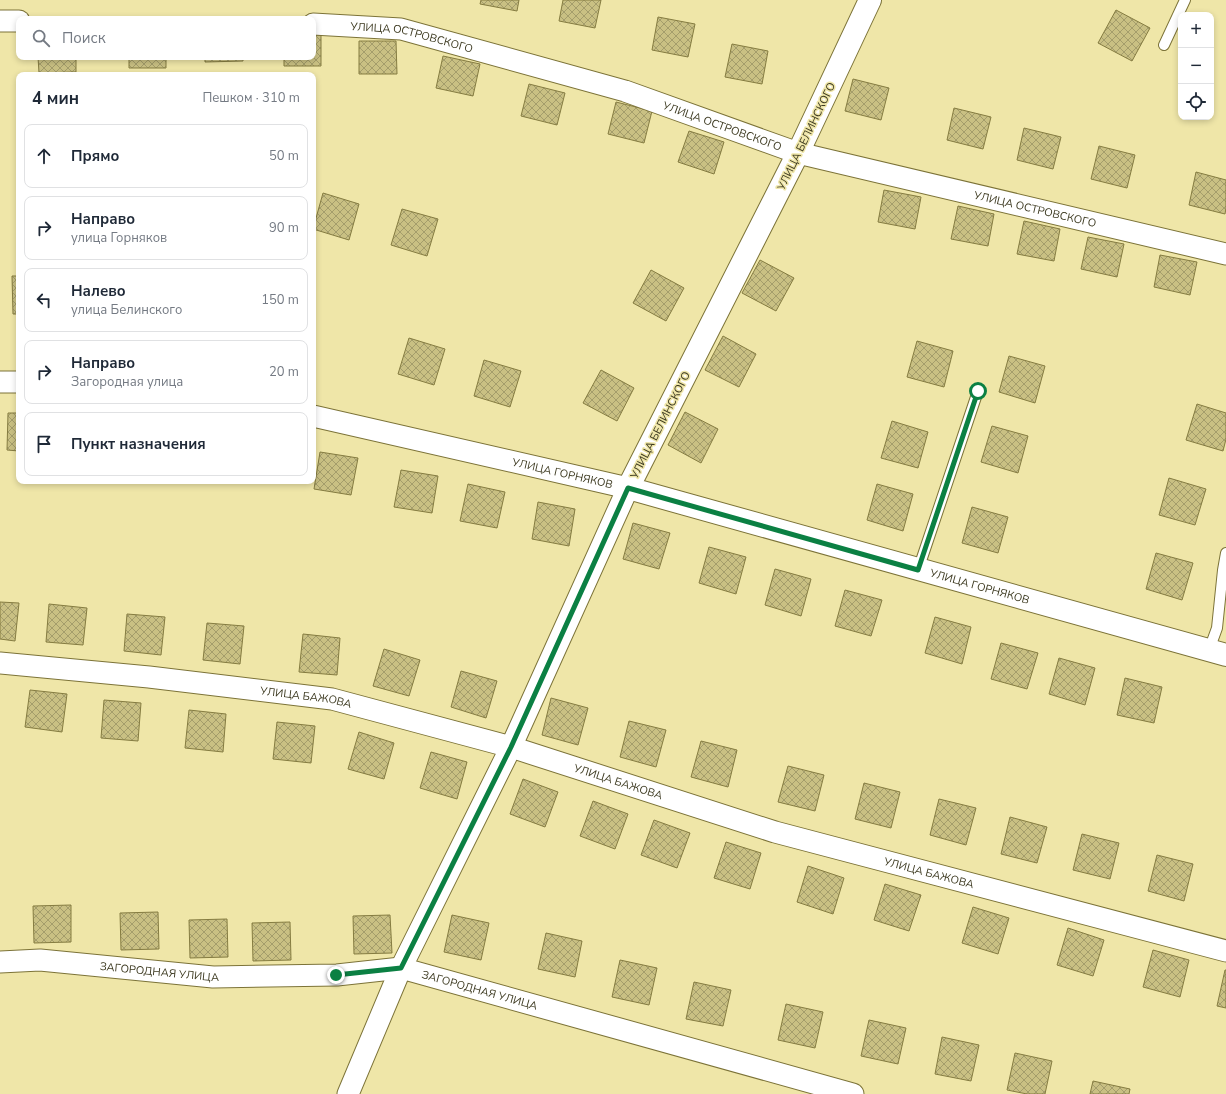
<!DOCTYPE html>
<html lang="ru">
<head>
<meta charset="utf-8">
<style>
	:root { --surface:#fff; --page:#f2f2f3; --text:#1f2937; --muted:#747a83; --line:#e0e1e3 }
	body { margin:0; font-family:"Nunito Sans",sans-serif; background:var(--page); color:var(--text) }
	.controls { position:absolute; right:12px; top:12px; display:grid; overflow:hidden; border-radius:8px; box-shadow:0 2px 6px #0003 }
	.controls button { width:36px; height:36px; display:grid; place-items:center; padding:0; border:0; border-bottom:1px solid var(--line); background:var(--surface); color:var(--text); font:20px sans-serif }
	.stop { position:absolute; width:12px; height:12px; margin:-9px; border:3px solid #0b8043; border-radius:50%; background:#fff }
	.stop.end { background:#0b8043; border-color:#fff; box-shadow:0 1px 4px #0008 }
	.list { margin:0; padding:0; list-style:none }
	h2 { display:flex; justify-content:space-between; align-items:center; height:52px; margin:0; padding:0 16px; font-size:17px }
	h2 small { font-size:13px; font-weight:400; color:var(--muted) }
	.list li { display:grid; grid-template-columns:26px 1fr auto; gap:12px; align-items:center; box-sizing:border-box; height:64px; margin:0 8px 8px; padding:0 8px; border:1px solid var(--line); border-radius:8px }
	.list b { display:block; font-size:15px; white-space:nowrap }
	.list p { margin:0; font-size:13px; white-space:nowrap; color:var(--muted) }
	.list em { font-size:13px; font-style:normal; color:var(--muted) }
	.icon { flex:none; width:22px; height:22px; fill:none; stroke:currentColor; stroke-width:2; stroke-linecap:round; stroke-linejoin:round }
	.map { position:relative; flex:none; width:1226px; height:1094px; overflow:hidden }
	.search { position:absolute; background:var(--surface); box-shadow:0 2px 6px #0003; left:16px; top:16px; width:300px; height:44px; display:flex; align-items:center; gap:10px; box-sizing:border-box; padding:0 14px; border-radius:8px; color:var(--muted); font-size:15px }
	.panel { position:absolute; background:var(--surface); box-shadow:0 2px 6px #0003; left:16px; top:72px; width:300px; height:412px; border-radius:8px }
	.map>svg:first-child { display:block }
</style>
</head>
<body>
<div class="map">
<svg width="1226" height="1094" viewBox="0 0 1226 1094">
	<defs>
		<pattern id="building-cross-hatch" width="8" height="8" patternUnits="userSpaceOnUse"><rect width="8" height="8" fill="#c9c083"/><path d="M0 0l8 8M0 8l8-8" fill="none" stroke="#a49d6b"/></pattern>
	</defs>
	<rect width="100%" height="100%" fill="#efe6a8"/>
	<path fill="url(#building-cross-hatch)" stroke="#857c41" d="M481,0H519L517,11L480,4Z
		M563,0H601L595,28L559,21Z
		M1116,10L1150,28L1132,61L1098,43Z
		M658,17L695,24L688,57L652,50Z
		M313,32H321V66H284V57H313Z
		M359,41H396L397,74H359Z
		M732,44L768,51L762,84L725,77Z
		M443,56L480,64L473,96L436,88Z
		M38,57H76V72L39,73Z
		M129,57H166V68H129Z
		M205,57H243V61L205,62Z
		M853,79L889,88L881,120L845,111Z
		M529,84L565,93L557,125L521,116Z
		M616,102L652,111L644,143L608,134Z
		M954,108L991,117L983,149L947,140Z
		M1024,128L1061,137L1053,169L1017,160Z
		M689,131L724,142L714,174L678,162Z
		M1099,146L1135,155L1127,188L1091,179Z
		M1196,172L1226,180V208L1225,214L1189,205Z
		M884,190L921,197L915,229L878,222Z
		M323,193L359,204L349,240L313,229Z
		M958,206L994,214L988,246L951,239Z
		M402,209L438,219L427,256L391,245Z
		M1024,221L1060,229L1054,261L1017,254Z
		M1088,237L1124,244L1117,277L1081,269Z
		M1160,255L1197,262L1190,295L1154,287Z
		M760,260L794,278L776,311L742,293Z
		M651,270L684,288L666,321L633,303Z
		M12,276H19V314H13Z
		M723,336L756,354L739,387L705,370Z
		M409,338L445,349L434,385L398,374Z
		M917,341L953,351L944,387L907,377Z
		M1009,356L1045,366L1035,403L999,392Z
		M484,360L521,371L510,407L474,396Z
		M601,370L634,388L617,421L583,403Z
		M1197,404L1226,413V439L1223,451L1186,440Z
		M685,412L718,429L701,463L668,445Z
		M8,413H19V451L7,450Z
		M892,421L928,432L918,468L881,458Z
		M992,426L1028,436L1018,473L981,462Z
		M320,452L358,458L351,495L314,489Z
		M401,470L438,476L432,513L394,507Z
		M1169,478L1206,489L1195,525L1159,515Z
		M468,484L505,492L497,528L460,521Z
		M877,484L913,494L903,531L867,520Z
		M538,502L575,509L569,546L532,539Z
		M972,507L1008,517L998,553L962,543Z
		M633,523L670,533L659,569L623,559Z
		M709,547L746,557L736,594L699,583Z
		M1156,553L1193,563L1182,600L1146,589Z
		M775,569L811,579L801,616L765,605Z
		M845,590L882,600L871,636L835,626Z
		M0,602L19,603L15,641L0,639Z
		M49,604L87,608L83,645L46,642Z
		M127,614L165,617L161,655L124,651Z
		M935,617L971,627L962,664L925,653Z
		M207,623L244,626L240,664L203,660Z
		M303,634L340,638L337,675L299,672Z
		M1001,643L1038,653L1027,689L991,679Z
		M384,649L420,660L409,696L373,686Z
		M1059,658L1095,668L1085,705L1049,694Z
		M461,671L497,681L486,718L451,707Z
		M1125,678L1162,687L1154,723L1117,715Z
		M30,690L67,694L62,732L25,727Z
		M551,698L588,708L578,745L542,735Z
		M104,700L141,703L138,741L101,738Z
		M189,710L226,714L223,752L185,748Z
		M629,721L666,730L656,767L620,757Z
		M277,722L315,726L311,763L273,759Z
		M359,732L394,743L384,779L348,769Z
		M701,741L737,750L728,787L691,777Z
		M431,752L467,762L457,799L420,788Z
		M788,766L824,775L815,811L778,802Z
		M523,779L558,792L545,827L510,814Z
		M864,783L900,792L891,828L855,819Z
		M939,799L976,808L966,845L930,835Z
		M593,801L628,814L615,849L580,836Z
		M1010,817L1047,827L1037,863L1001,854Z
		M654,820L690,833L677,868L641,855Z
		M1082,834L1119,843L1110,879L1073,870Z
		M726,842L761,853L750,889L714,878Z
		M1157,855L1193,864L1184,901L1148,891Z
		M808,866L844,878L833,914L797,902Z
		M885,884L921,895L909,931L874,920Z
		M71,905V942L34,943L33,906Z
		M973,907L1009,918L998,954L962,943Z
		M158,912L159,949L121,950L120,913Z
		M390,915L392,953L354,954L353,916Z
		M452,915L489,923L481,960L444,952Z
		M227,919L228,957L190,958L189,920Z
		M290,922L291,960L253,961L252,923Z
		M1068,928L1104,940L1093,976L1057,965Z
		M546,933L582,941L575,977L538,969Z
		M1153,950L1189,960L1180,997L1143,987Z
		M620,960L657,968L649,1005L612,997Z
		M1225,970H1226V1008L1217,1006Z
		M694,982L731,990L723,1026L686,1019Z
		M786,1004L823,1012L815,1048L778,1040Z
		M869,1020L906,1028L898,1064L861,1056Z
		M942,1037L979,1045L971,1081L935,1074Z
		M1015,1053L1052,1061L1045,1094H1027L1007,1090Z
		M1093,1081L1130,1089L1129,1094H1090Z"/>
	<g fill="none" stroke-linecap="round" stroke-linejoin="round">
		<defs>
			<path id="lane" d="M1164,45L1185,0
				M918,570L978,391
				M1209,650L1217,628L1223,570L1226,553"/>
			<g id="street">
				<path d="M0,21H19"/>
				<path id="s1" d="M313,24L401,29L625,91L798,153L1226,254"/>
				<path d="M0,382H19"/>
				<path id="s2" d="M313,416L628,488L511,747L401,968L348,1094"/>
				<path id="s3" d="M0,663L149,677L332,699L511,747L775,832L1226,951"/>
				<path id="s4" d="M0,962L40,960L213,977L337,975L401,968L853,1094"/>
			</g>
			<g id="secondary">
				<path id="s5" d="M870,0L798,153L628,488L1226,655"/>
			</g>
		</defs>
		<use href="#lane" stroke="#7c7338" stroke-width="12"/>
		<use href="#street" stroke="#7c7338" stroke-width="23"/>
		<use href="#secondary" stroke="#7c7338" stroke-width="24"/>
		<use href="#lane" stroke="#fff" stroke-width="10"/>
		<use href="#street" stroke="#fff" stroke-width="21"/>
		<use href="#secondary" stroke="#fff" stroke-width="22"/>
	</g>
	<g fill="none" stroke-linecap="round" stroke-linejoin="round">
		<path stroke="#0b8043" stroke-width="5" d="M336,975L401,968L511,747L628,488L918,570L978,391"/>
	</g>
	<g text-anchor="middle" stroke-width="3" stroke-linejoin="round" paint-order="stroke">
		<g font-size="11" fill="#3d3a21" stroke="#efe6a8">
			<text dy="4" stroke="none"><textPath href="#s1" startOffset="100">УЛИЦА ОСТРОВСКОГО</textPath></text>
			<text dy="4" stroke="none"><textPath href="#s1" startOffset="424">УЛИЦА ОСТРОВСКОГО</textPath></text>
			<text transform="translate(806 136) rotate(-64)" y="4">УЛИЦА БЕЛИНСКОГО</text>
			<text dy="4" stroke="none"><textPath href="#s1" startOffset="748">УЛИЦА ОСТРОВСКОГО</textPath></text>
			<text transform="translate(660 425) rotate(-63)" y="4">УЛИЦА БЕЛИНСКОГО</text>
			<text dy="4" stroke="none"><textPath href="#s2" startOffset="256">УЛИЦА ГОРНЯКОВ</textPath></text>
			<text dy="4" stroke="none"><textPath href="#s5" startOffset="910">УЛИЦА ГОРНЯКОВ</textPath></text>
			<text dy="4" stroke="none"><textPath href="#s3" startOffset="308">УЛИЦА БАЖОВА</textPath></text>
			<text dy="4" stroke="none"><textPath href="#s3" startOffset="632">УЛИЦА БАЖОВА</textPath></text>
			<text dy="4" stroke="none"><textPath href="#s3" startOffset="956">УЛИЦА БАЖОВА</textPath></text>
			<text dy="4" stroke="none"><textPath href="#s4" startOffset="160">ЗАГОРОДНАЯ УЛИЦА</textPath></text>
			<text dy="4" stroke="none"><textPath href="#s4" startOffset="484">ЗАГОРОДНАЯ УЛИЦА</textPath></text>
		</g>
	</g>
</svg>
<div class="controls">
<button>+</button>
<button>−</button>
<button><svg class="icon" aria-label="locate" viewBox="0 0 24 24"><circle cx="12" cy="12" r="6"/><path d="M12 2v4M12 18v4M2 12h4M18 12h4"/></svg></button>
</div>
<div class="stop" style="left:978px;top:391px"></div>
<div class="stop end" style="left:336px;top:975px"></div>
<div class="search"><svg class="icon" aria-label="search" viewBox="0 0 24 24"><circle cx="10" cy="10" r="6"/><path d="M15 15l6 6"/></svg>Поиск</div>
<section class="panel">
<h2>4 мин<small>Пешком · 310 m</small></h2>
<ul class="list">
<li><svg class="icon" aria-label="ahead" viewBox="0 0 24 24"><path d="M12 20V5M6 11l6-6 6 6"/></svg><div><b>Прямо</b></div><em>50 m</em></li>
<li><svg class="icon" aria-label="right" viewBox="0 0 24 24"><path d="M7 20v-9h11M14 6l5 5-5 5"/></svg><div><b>Направо</b><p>улица Горняков</p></div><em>90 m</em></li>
<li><svg class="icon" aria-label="left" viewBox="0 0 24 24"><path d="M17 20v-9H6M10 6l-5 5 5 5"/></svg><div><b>Налево</b><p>улица Белинского</p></div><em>150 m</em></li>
<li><svg class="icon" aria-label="right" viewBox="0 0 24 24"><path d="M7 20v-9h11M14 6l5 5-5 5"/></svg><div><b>Направо</b><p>Загородная улица</p></div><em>20 m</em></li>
<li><svg class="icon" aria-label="arrive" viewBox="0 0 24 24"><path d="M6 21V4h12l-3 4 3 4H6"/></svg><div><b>Пункт назначения</b></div></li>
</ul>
</section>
</div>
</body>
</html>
